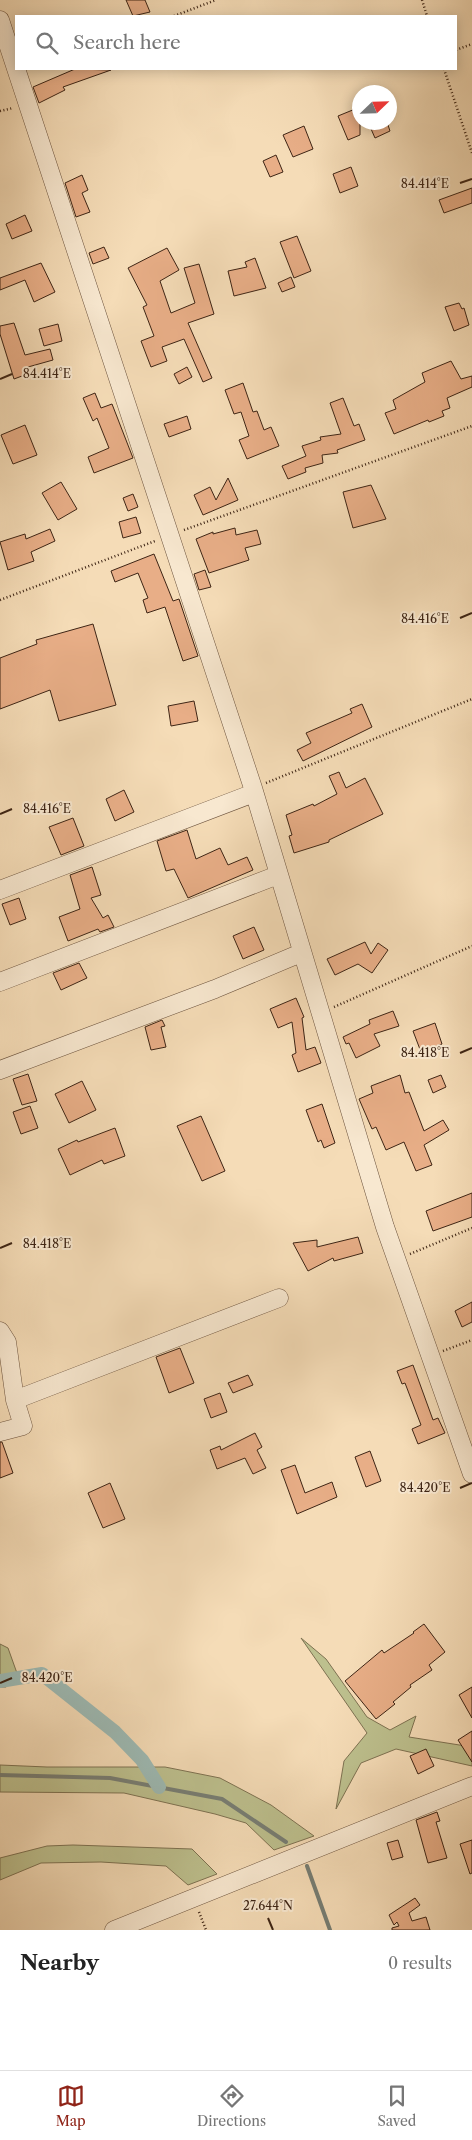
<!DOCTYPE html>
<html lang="en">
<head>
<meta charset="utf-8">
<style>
	:root { --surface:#fff; --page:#f6f6f6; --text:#222; --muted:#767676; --line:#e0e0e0; --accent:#8f2418 }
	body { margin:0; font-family:"Libre Caslon Text",serif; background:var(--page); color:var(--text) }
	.compass { position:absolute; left:352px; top:85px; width:45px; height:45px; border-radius:50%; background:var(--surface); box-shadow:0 2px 12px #0003; rotate:67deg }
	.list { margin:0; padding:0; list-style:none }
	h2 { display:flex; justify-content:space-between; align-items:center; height:65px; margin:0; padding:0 20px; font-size:21px }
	h2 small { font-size:16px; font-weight:400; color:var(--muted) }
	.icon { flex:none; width:28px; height:28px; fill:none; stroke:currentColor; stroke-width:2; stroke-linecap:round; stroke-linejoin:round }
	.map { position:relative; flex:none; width:472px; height:1930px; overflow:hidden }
	.search { position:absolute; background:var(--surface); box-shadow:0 2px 12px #0003; left:15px; right:15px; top:15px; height:55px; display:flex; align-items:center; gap:12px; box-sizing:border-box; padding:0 18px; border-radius:0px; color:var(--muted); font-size:19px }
	.sheet { height:140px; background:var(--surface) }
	nav { display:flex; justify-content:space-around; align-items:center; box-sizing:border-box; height:70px; border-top:1px solid var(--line); background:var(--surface); font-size:14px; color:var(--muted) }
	nav a { display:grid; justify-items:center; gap:2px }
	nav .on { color:var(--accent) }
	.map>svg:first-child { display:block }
</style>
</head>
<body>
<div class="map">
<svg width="472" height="1930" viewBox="0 0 472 1930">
	<rect width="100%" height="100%" fill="#f5dcb7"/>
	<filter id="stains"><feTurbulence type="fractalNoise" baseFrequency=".004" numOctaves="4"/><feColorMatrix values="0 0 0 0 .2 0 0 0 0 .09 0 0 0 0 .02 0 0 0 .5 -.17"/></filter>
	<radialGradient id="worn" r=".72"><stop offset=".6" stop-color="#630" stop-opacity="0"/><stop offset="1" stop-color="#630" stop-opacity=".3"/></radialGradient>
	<path fill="#bdc08e" stroke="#7e7252" d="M301,1638L326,1659L367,1717L390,1730L416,1716L409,1737L472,1747V1766L396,1749L361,1763L336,1809L344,1761L367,1733Z
		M0,1644L8,1648L18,1676L6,1687H0Z
		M0,1765L47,1767H165L220,1778L271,1805L314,1836L274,1850L246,1823L215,1814L124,1793L0,1792Z
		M73,1845L192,1849L217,1874L188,1885L166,1866L101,1862L41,1863L0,1880V1858L47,1846Z"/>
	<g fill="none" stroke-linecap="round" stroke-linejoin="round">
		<path stroke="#777e74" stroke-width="4" d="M0,1775L110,1778L222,1799L286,1842
			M307,1866L330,1930"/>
		<path stroke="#9dbab4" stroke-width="14" d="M0,1681L42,1674L115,1732L142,1760L159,1787"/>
	</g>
	<path fill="#e8ae87" stroke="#3e2515" d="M126,0H145L150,12L133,16Z
		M75,69L111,70L63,87L65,90L39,103L33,87Z
		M360,107V135L348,140L338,116Z
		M368,122H387L390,131L375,138Z
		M304,126L313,149L293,157L283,135Z
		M276,155L283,172L270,177L263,161Z
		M351,167L358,186L340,193L333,174Z
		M82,175L88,190L82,193L90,212L76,217L65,183Z
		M472,188V203L444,213L439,200Z
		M25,215L32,231L12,239L6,224Z
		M297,236L311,271L294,278L280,242Z
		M104,247L109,258L93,264L89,253Z
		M167,248L179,270L160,281L171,313L195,303L184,268L199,264L214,314L188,323L212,378L203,382L184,339L162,347L167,361L151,367L141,341L154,336L143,307L147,305L128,268Z
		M255,258L266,288L234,296L228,271L247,267L245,262Z
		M41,263L55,292L34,302L25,280L0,290V278Z
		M291,277L295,287L282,292L278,283Z
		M459,303L462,309L464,308L469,325L454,331L445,307Z
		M14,323L25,355L50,349L53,360L28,367L30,373L14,379L0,334V326Z
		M58,324L62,341L44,346L39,329Z
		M451,361L461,379L472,376V387L447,398L450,408L442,411L444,416L429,422L428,420L394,434L385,413L396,409L393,400L425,382L422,373Z
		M187,367L192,377L179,384L174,374Z
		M243,383L253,412L257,411L264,430L271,427L279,446L247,459L239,440L249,436L241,412L234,414L225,390Z
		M95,393L101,408L112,404L133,458L94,473L88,457L109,448L97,418L93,421L83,398Z
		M343,398L354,426L359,424L365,440L337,450L338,453L322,455L323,463L305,468L306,472L288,479L282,466L306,456L302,446L321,440L320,437L341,434L330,403Z
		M187,416L191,429L169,437L164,424Z
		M25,425L37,455L13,464L1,435Z
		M228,478L238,500L203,515L194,495L210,487L216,500Z
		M61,482L77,509L58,520L42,493Z
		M371,485L386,519L353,528L343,492Z
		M133,494L138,507L128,511L123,498Z
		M136,517L141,533L123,538L119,522Z
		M235,528L236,535L257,530L261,544L245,548L249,560L209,573L196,539L213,532V534Z
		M50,529L55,541L31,552L34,561L8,570L0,542L25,534L26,539Z
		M154,554L173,601L179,599L198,656L183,661L165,607L147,613L143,600L148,598L138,573L115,582L111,571Z
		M205,570L211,587L199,590L194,574Z
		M93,624L116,705L59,721L50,690L0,709V658L37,644L36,640Z
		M194,701L198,721L171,726L168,706Z
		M362,704L372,727L303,761L297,750L311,743L306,733L352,713L350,709Z
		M339,772L346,788L365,778L383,814L329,840V842L294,853L289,836L292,835L286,815L313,804L314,806L337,794L329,776Z
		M124,790L134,812L115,821L106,799Z
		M73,818L84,846L61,855L49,827Z
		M187,830L196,859L220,848L228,865L247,857L253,870L188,898L174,869L166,871L157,841Z
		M92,867L101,895L91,898L103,918L108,915L114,927L100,932L98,929L68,941L59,917L80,909L70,875Z
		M19,898L26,919L10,925L2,904Z
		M254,927L264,950L243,959L233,936Z
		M365,942L371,954L378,943L388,950L372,973L358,964L335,975L327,959Z
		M79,963L87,978L61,990L53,973Z
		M296,998L304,1017L302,1018L306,1050L315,1047L321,1063L298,1072L292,1055L296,1053L292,1022L278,1028L270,1009Z
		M393,1011L399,1026L374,1034L380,1046L356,1058L349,1043L346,1044L343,1037L370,1024L369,1020Z
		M162,1020L165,1026L161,1027L166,1047L151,1050L145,1027Z
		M435,1023L442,1044L421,1052L413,1031Z
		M28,1074L37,1101L22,1105L13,1079Z
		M400,1075L405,1093L409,1092L424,1131L443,1120L449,1130L424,1145L432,1165L416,1171L404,1142L386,1150L376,1127L372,1129L359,1099L373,1093L371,1086Z
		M441,1075L446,1087L433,1093L428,1080Z
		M82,1081L96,1110L69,1123L55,1094Z
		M322,1104L335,1143L324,1148L321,1140L318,1142L306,1110Z
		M30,1106L38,1128L21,1134L13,1112Z
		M201,1116L225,1171L202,1181L177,1126Z
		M115,1128L125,1156L104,1164L102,1160L70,1175L58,1149L77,1140L78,1142Z
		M472,1193V1217L433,1231L426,1211Z
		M358,1237L363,1253L334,1261L333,1258L308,1271L293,1243L317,1240V1247Z
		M472,1302V1322L462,1327L455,1311Z
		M180,1348L194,1383L169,1393L156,1357Z
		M413,1365L433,1420L438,1418L445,1433L418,1444L412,1429L421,1425L405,1383L402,1384L397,1371Z
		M248,1375L253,1385L233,1393L228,1383Z
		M220,1393L227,1412L211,1418L204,1399Z
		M255,1433L262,1447L257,1450L266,1468L253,1474L245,1458L217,1469L210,1450L220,1446L221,1450Z
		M0,1442H2L13,1473L0,1478Z
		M370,1451L381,1481L366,1487L355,1457Z
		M295,1465L305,1493L332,1482L337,1497L297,1514L281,1470Z
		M110,1483L125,1519L103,1528L88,1493Z
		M424,1624L445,1652L429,1665L432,1670L410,1685L411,1687L393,1702L395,1704L376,1719L345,1681L382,1650L384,1653L414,1633L413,1632Z
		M472,1687V1718L459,1695Z
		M472,1731V1762L458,1740Z
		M426,1749L434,1766L418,1774L410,1756Z
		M437,1812L440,1821L436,1822L447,1858L428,1863L416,1820Z
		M398,1840L403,1857L392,1860L387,1843Z
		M472,1840V1873L470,1874L460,1844Z
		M415,1898L420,1905L409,1913L412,1921L426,1917L430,1930H392V1928L399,1926L397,1922L394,1925L389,1915Z"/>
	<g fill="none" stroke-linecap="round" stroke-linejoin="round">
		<defs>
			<path id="minor" d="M0,20L253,788L385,1227L472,1474
				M0,890L254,793
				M0,982L278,875
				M0,1070L215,989L301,953
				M0,1331L7,1342L15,1400L23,1426L0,1432
				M15,1400L279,1298
				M114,1930L472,1786"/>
		</defs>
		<use href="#minor" stroke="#6c533e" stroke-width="19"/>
		<path stroke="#3e2515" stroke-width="2.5" stroke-dasharray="1 2.5" stroke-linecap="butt" d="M422,0L427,16
			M174,16L216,0
			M456,50L472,44
			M444,69L472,153
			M0,111L13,108
			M184,530L472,426
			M0,600L155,541
			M266,783L472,699
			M334,1007L472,946
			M410,1254L472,1228
			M443,1351L472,1340
			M199,1912L206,1930"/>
		<use href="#minor" stroke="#f8e8d0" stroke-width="18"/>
	</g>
	<path fill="none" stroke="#3e2515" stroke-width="2" d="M460,183L472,179M0,379L12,374M460,618L472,613M0,814L12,809M460,1053L472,1048M0,1248L12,1243M460,1488L472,1483M0,1683L12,1678M268,1918L273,1930"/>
	<g font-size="12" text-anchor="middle" fill="#3e2515" stroke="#f8e8d0" stroke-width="4" stroke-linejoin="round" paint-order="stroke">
		<text x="425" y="188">84.414°E</text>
		<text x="47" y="378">84.414°E</text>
		<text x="425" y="623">84.416°E</text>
		<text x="47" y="813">84.416°E</text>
		<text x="425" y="1057">84.418°E</text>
		<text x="47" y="1248">84.418°E</text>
		<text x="425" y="1492">84.420°E</text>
		<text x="47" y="1682">84.420°E</text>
		<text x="268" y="1910">27.644°N</text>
	</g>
	<rect width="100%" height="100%" filter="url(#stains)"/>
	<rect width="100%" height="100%" fill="url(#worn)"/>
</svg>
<svg class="compass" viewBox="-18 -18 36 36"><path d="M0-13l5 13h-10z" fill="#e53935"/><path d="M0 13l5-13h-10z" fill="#767676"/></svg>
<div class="search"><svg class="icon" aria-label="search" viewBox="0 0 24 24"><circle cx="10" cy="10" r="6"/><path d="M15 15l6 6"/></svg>Search here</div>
</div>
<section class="sheet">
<h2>Nearby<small>0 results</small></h2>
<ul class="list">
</ul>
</section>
<nav>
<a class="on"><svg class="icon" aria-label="map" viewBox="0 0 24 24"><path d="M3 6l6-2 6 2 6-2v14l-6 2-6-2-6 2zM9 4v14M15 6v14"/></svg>Map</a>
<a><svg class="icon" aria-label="directions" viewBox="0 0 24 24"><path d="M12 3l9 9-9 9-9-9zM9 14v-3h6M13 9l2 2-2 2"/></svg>Directions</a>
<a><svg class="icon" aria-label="saved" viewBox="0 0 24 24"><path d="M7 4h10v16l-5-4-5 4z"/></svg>Saved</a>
</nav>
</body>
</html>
